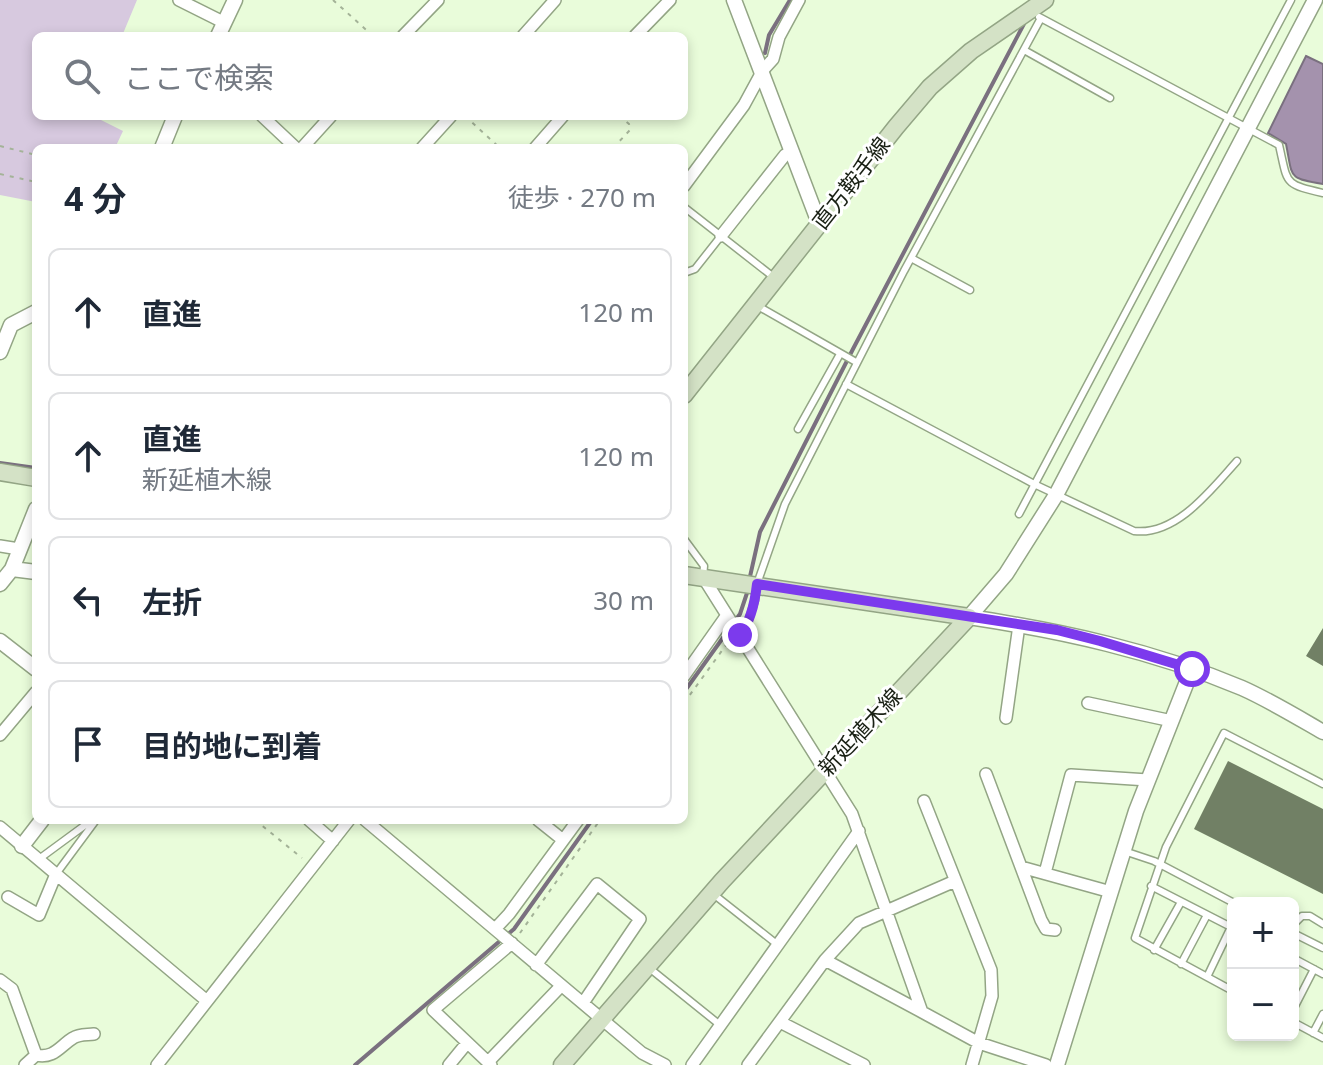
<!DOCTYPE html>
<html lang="ja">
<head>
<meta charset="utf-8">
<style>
	:root { --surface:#fff; --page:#f6f6f7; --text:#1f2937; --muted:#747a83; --line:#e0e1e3 }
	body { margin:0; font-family:"Noto Sans","Noto Sans JP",sans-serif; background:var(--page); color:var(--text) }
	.controls { position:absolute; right:24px; bottom:24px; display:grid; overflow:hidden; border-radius:12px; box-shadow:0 4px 12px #0003 }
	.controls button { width:72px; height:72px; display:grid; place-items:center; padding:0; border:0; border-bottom:2px solid var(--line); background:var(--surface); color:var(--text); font:40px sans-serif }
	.stop { position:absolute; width:24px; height:24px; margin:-18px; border:6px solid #7c3aed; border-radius:50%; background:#fff }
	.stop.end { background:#7c3aed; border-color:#fff; box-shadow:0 2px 8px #0008 }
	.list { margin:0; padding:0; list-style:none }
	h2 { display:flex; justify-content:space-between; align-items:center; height:104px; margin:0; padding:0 32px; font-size:34px }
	h2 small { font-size:26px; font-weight:400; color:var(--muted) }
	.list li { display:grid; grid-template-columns:52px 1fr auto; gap:24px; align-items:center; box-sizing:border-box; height:128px; margin:0 16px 16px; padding:0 16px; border:2px solid var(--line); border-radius:12px }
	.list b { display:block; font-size:30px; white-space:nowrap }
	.list p { margin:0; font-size:26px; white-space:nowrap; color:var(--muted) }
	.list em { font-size:26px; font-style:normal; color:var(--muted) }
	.icon { flex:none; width:44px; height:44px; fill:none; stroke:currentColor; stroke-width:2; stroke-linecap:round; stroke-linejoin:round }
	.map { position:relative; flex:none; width:1323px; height:1065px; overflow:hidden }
	.search { position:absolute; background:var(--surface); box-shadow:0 4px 12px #0003; left:32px; top:32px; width:656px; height:88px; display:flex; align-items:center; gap:20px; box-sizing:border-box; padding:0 28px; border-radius:12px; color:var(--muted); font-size:30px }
	.panel { position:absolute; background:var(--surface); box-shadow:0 4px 12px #0003; left:32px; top:144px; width:656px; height:680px; border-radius:12px }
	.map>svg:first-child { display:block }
</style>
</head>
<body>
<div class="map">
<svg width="1323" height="1065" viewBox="0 0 1323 1065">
	<rect width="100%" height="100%" fill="#e9fcda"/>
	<path fill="#d7c9df" d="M0,0H137L122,36H36V116H93L123,131L115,148H36V202L0,195Z"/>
	<path fill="#a492ad" stroke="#7a707f" stroke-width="2" d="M1306,56L1323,64V184C1287,178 1293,178 1286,144L1268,133Z"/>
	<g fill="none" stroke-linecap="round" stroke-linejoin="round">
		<path stroke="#7a707f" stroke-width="4" d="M765,53L769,35L790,0
			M0,463L36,468
			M749,581L760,532L853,349L1026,20
			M684,692L740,614L748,590
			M355,1065L514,929L592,820"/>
	</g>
	<path fill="#718065" d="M1323,628V666L1306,656Z
		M1228,761L1323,809V894L1194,829Z"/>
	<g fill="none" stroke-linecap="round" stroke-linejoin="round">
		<defs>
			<path id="service" d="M1039,17L1279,145C1288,184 1283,184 1323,193
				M1024,50L1110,98
				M684,207L776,279
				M911,258L970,290
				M684,273L695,269L721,236
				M756,305L856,362
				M846,384L1034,484L1134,531C1176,536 1211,490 1237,461
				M798,429L840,354
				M1019,514L1291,0
				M684,539L704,566L703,577
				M740,634L746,628L755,600L757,584L785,504L904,271L1041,18
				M1124,851L1154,861L1234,903
				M39,859L92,820
				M56,874L96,820
				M1151,886L1233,928
				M712,893L778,945
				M1293,925L1302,916H1310L1323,924
				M1293,933L1323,948
				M1154,950L1181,902
				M1293,958L1323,974
				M1181,964L1207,915
				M648,967L720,1025
				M1207,977L1231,927
				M1233,991L1135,938L1166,847L1224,733L1323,784
				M1293,1010L1314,969
				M1293,1022L1323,1038
				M1313,1033L1323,1014"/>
			<path id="minor" d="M179,0L225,23
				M403,36L438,0
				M523,36L555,0
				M635,36L670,0
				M262,116L296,148
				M302,148L331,116
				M422,148L451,116
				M535,148L563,116
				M684,186L744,105L763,70L773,59L779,37L799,0
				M721,236L785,155L792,151
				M0,546L19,549
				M703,577L852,814L922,1012L979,1043L1046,1065
				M684,676L727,615
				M1088,703L1172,721
				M1006,718L1019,625
				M0,735L36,692
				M986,774L1041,920L1046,929L1055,930
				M924,801L991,970L992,996L972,1065
				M309,820L333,841
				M365,820L642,1053L665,1065
				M538,820L563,840
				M0,827L207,1001
				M1021,867L1111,892
				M1045,873L1071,775L1148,780
				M8,897L39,915L56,874
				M495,929L509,914L578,820
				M825,960L922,1012
				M536,965L597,884L640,919L583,1003
				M0,980L12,989L36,1055L25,1065
				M780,1022L864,1065
				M36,1055C54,1059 60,1046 73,1038C79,1034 87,1035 94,1034
				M488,1062L561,986
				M157,1065L349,820
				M449,1065L467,1043
				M491,1065L433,1010L512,943
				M692,1065L859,831
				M748,1065L825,960L859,923L955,881"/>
			<path id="tertiary" d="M734,0L819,223
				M218,36L235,0
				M162,148L175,116
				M0,352L11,325L36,312
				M12,569L36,572
				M0,584L12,569L36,509
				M969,617L1006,574L1056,495L1315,0
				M969,617C1062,631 1154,651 1242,688C1269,700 1297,717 1323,732
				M0,641L36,669
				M22,846L42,820
				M1057,1065L1136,811L1192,669"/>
			<path id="secondary" d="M684,395L896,127L930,87L971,51L1045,0
				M0,472L36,478
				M684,575L969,617
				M562,1065L722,881L969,617"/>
		</defs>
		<use href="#service" stroke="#93a585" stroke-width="9"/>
		<use href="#minor" stroke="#93a585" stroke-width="14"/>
		<use href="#tertiary" stroke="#93a585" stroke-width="17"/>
		<use href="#secondary" stroke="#93a585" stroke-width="19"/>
		<path stroke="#a4b398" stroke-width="2" stroke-dasharray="4 6" stroke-linecap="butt" d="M333,0L373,36
			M465,116L500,148
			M0,146L36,155
			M613,148L630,130L629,124L620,116
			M0,174L36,182
			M684,703L729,641
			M255,820L302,858
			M520,933L600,820"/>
		<use href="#service" stroke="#fff" stroke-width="6"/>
		<use href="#minor" stroke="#fff" stroke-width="11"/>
		<use href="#tertiary" stroke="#fff" stroke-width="14"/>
		<use href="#secondary" stroke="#d4e2c6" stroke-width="16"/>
	</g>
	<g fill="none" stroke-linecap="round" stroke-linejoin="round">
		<path stroke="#7c3aed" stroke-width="10" d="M740,635C751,621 755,602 757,584L1057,630L1100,641L1192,669"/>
	</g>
	<g text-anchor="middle" stroke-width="6" stroke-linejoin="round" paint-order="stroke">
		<g font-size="22" fill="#192014" stroke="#fff">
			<text transform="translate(851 183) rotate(-52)" y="8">直方鞍手線</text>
			<text transform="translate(860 732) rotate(-47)" y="8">新延植木線</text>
		</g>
	</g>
</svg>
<div class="controls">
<button>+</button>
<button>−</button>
</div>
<div class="stop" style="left:1192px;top:669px"></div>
<div class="stop end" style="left:740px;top:635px"></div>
<div class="search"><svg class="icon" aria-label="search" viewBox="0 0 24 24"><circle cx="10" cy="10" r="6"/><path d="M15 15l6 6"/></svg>ここで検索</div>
<section class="panel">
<h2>4 分<small>徒歩 · 270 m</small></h2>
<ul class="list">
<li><svg class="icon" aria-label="ahead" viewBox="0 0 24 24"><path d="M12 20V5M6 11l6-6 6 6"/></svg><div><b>直進</b></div><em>120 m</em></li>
<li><svg class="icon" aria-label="ahead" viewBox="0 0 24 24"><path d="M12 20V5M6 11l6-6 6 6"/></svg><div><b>直進</b><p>新延植木線</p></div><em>120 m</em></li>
<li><svg class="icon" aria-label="left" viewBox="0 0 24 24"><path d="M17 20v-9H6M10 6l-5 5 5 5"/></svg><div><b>左折</b></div><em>30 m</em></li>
<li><svg class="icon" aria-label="arrive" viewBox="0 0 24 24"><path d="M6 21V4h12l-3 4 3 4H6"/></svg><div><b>目的地に到着</b></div></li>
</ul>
</section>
</div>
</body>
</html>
